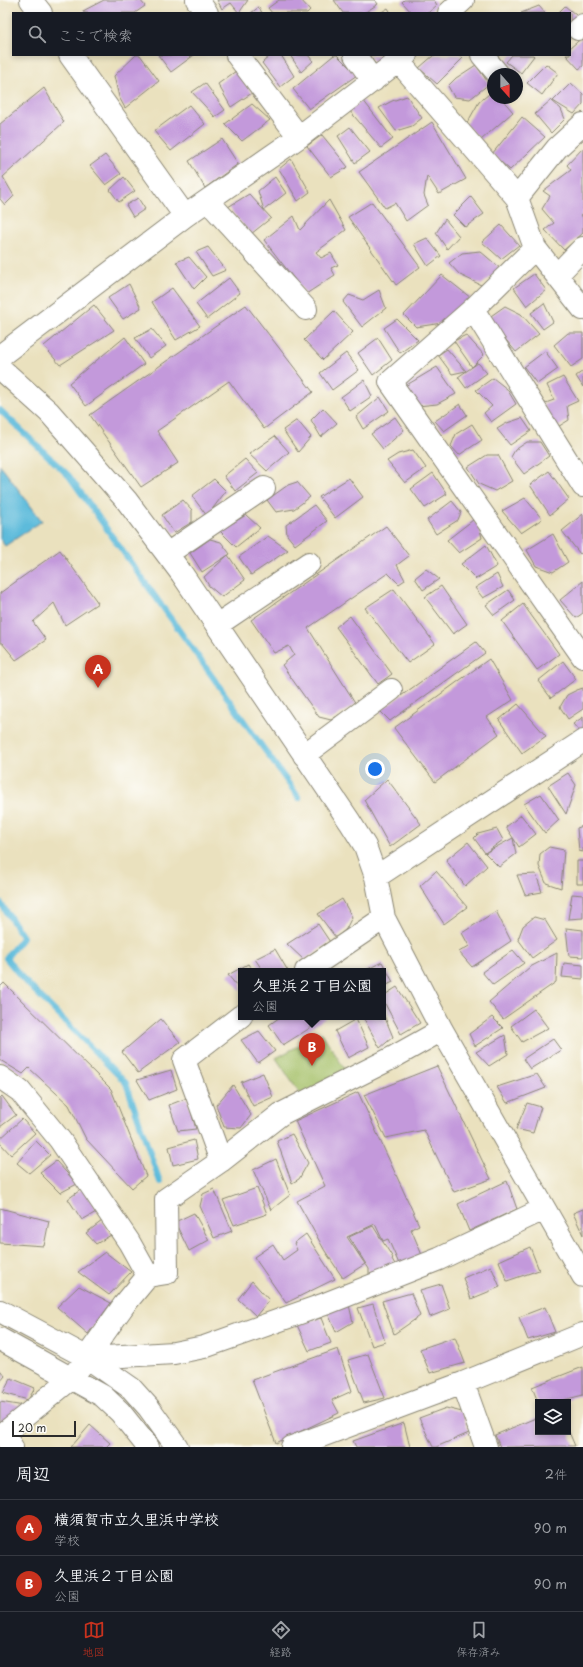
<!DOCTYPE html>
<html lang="ja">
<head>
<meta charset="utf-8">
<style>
	:root { --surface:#171b24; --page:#242831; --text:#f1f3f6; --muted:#9ea1a6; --line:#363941; --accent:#c8321e }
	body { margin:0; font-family:"Playpen Sans","Klee One",sans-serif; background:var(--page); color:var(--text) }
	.controls { position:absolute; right:12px; bottom:12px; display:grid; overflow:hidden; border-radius:0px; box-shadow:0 2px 6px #0003 }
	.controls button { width:36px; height:36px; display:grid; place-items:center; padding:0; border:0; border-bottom:1px solid var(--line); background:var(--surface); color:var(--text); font:20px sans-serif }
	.compass { position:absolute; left:487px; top:68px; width:36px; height:36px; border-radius:50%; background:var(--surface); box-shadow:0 2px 6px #0003; rotate:159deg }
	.scale { position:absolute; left:12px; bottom:10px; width:64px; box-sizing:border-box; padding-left:4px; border:2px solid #2b2b2b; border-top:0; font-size:11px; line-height:14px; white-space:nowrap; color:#2b2b2b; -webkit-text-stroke:3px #fdfcf7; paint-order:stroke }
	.you { position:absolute; left:375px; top:769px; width:14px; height:14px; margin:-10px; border:3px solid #fff; border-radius:50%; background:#1a73e8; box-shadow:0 0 0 6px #1a73e833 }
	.badge { display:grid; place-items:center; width:26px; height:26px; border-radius:50%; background:var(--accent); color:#fff; font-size:13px; font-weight:700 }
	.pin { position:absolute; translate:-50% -33px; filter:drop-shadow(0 1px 2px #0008) }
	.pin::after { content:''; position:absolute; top:21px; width:14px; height:12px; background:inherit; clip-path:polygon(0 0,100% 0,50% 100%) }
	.popup { position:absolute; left:238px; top:968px; width:148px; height:52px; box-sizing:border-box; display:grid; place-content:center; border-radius:0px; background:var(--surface); filter:drop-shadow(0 1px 3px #0005); font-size:13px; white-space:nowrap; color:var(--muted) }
	.popup b { font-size:15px; color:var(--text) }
	.popup::after { content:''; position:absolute; left:50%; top:100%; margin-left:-8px; border:8px solid transparent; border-top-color:var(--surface) }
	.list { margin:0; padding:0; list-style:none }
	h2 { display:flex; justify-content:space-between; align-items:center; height:52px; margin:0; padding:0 16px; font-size:17px }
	h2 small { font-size:13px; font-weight:400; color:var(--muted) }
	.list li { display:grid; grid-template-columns:26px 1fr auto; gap:12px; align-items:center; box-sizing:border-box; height:56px; padding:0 16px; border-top:1px solid var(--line) }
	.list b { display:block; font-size:15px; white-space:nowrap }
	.list p { margin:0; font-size:13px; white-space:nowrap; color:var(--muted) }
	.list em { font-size:13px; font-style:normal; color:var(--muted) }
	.icon { flex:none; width:22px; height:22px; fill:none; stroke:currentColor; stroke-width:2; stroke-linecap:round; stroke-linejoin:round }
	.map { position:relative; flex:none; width:583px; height:1447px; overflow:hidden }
	.search { position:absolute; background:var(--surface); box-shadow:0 2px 6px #0003; left:12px; right:12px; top:12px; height:44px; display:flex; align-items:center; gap:10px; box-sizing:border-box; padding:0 14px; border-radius:0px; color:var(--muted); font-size:15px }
	.sheet { height:164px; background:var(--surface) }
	nav { display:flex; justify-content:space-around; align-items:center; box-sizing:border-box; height:56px; border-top:1px solid var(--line); background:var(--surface); font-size:11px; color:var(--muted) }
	nav a { display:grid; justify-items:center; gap:2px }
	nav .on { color:var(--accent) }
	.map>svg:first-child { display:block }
</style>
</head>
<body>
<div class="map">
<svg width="583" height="1447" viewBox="0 0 583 1447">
	<rect width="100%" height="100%" fill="#fdfcf7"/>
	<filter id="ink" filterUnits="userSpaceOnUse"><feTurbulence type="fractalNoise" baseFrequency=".025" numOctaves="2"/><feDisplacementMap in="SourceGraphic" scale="8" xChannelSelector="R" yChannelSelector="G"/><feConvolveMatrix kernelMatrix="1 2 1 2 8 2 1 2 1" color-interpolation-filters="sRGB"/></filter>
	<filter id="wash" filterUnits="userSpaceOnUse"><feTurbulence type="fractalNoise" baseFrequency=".012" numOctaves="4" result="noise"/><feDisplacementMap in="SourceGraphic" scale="16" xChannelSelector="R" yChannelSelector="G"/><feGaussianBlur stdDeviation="0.9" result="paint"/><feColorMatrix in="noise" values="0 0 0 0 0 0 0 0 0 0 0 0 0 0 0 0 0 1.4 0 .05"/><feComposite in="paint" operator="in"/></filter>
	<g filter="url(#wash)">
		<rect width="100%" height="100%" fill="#eae1be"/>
		<path fill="#a4c067" stroke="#687649" d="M322,1033L347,1073L302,1097L276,1058Z"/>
		<path fill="#5dbbdb" stroke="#447383" d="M0,465L42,521L5,546L0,539Z"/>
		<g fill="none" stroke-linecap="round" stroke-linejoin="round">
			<path stroke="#5dbbdb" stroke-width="6" d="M0,410L69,476L299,798
				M0,902L23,937L6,958L23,979L126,1083L160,1182"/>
		</g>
		<g id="blocks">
			<path fill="#c399db" d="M104,0H140L145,6L135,13H84L83,11Z
				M217,0H248L239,13L231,3L222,9Z
				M279,0H301L310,10L307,13H272L268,8Z
				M334,0H375L378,4L364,13H343Z
				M404,0H434L437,5L428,13H412L402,2Z
				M539,6L545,13H521Z
				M565,6L581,19L570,28V13H558Z
				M259,7L262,13H251Z
				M388,8L391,13H380Z
				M583,37V66L579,69L566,55H570V48Z
				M136,55H140L159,81L125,108L119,97L114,76Z
				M158,55H194L171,72Z
				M271,55H281L294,76L280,87L262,63Z
				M290,55H308L313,61L301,72Z
				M334,55H337L357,75L309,109L293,89Z
				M369,55H387L388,59L376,65Z
				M434,55H460L463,58L437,84L419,68Z
				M512,55H533L534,56L521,73L506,62Z
				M546,64L558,73L542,95L527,83Z
				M476,65L489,84L470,99L454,97L448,86L456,78Z
				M236,71L252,93L231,107L218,84Z
				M205,83L225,110L215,117L192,92Z
				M571,83L583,94V104L574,114L553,101Z
				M44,88L64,122L3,177L14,196L5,205L0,199V124Z
				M493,91V98H501L513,112L481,140L466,125L479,102Z
				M407,96L422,118L412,126L396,131L379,108L392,101Z
				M363,100L393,139L381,148L349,110Z
				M551,100L561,109L565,119L551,133L535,114Z
				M252,104L270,120L242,141L225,124Z
				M189,105L205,124L171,151L154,131Z
				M522,117L545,137L510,170L492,154Z
				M432,122L466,179L439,194L427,176L424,195L428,205L406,221L395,203L385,208L359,172Z
				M350,127L370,152L355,163L338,136Z
				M322,135L348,167L331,177L307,146Z
				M222,139L238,164L205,188L189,161Z
				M583,148V214L581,215L583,218V233L564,250L545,230L554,223L542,209L550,196L543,191L571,170L567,165Z
				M105,155L121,174L106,185L90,166Z
				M291,159L310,192L298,201L279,169Z
				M124,177L135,191L119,202L110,190Z
				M275,177L286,193L264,210L258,191Z
				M249,194L271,218L251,234L228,207Z
				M471,197L484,214L465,227L453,215Z
				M138,198L145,209L133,217L126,205Z
				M329,200L346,230L316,252L321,258L331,253L338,265L331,268L335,275L306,294L264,240L294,216L300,230Z
				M372,202L420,267L396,285L348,217Z
				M445,219L459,236L447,249L436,233Z
				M501,225L519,245L501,259L482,242Z
				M427,238L441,256L428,266L414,244Z
				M208,247L226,270L212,276L196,252Z
				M480,251L501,269L481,285L460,275L449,263L462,253Z
				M189,257L206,277L194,289L176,262Z
				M534,274L546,290L527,306L514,288Z
				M442,275L471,298L442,323L416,327L404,315Z
				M229,278L240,293L207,319L196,304Z
				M129,284L141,308L123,319L108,298Z
				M172,288L200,326L176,340L152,302Z
				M379,290L386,308L362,327L343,302L349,295L363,300Z
				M544,303L553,322L543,329L531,313Z
				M94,305L114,330L60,365L44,346Z
				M246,305L313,392L264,429L229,381L157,431L178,463L141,487L90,415Z
				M505,306L521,314L539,334L516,352L488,318Z
				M334,311L353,332L323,360L304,340Z
				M397,319L418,340L400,353L384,328Z
				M152,329L166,346L149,358L135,338Z
				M568,333H583V359L571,367L554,345Z
				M466,335L484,355L472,367L454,341Z
				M125,337L144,364L86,406L69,383Z
				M378,338L392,360L373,375L358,353Z
				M447,349L466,371L452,374L438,355Z
				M545,351L558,369L537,384L524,367Z
				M346,353L359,370L332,390L320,373Z
				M478,363L487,373L466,388L458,377Z
				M437,367L456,394L437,404L418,406L405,386Z
				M583,371V387L576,376Z
				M563,377L578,401L567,406L569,420L556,428L543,404L554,400L547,385Z
				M493,378L507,389L516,404L491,422L484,413L492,406L476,390Z
				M364,380L372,396L350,411L341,397Z
				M380,397L389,411L363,429L356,417Z
				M460,404L467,415L444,431L435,421Z
				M323,408L337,423L321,437L311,420Z
				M395,417L404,430L383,449L371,434Z
				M522,418L531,431L510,445L497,429L507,423Z
				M297,420L311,437L298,452L283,430Z
				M472,424L482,440L459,455L451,446L456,434Z
				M275,436L289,452L267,471L249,454Z
				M527,442H540L549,456L524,474L511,457L515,450Z
				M413,450L426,468L405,483L387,461L398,454Z
				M487,455H498L512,481L495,491L479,484L468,467Z
				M245,459L258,473L235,491L224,476Z
				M549,471L569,499L550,515L530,485Z
				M433,473L447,494L425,508L411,489Z
				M349,478L363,497L335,518L319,497Z
				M214,479L226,491L207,516L192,496Z
				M297,482L310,497L294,509L276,512L267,500L288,485Z
				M525,498L542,519L521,533L502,511Z
				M183,500L192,510V522L174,533L162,515Z
				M452,501L461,512L458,520L436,534L427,520Z
				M314,505L327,521L295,545L287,535L286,525Z
				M583,514V552L580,554L562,531Z
				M246,515L260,528L236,547L220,531Z
				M473,520L479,526L482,538L459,553L447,540Z
				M386,526L409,556L397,565L405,580L399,584L388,573L308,628L356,704L331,720L319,717L282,665L294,655L289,646L274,653L251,620Z
				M553,534L568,562L553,572L536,566L527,550Z
				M268,536L288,550L251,575L239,557Z
				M210,539L221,542L230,554L202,572L190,553Z
				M486,545L497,566L476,579L461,564Z
				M60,550L98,603L65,625L54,603L33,622L46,640L16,660L2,643H0V593Z
				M228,555L245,580L222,597L209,586L204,577Z
				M426,569L439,579L423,590L415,578Z
				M497,574L503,587L483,598L475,588Z
				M583,581V613L576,618L560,600Z
				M441,586L467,624L453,634L425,597Z
				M394,589L435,644L408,663L365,608Z
				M508,590L515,600L494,615L486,605Z
				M523,604L559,654L537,670L502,621Z
				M350,616L392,674L378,684L336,627Z
				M476,642L485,653L390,721L380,711Z
				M489,659L513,700L487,717L499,734L435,782L394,728Z
				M563,661L576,679L551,698L538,681Z
				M583,688V709L568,719L560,707L567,695L577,690Z
				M518,704L546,736L522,753L499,720Z
				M583,717V731L581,733L573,724Z
				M568,773L576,785L566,814L548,786Z
				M387,779L421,824L390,847L364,800Z
				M541,794L559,820L545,833L524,804Z
				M521,815L536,834L519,847L506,827Z
				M583,826V852L579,851L577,828Z
				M497,829L503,840L485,853L474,838L478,834Z
				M513,838L516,854L499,867L485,853Z
				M468,842L487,866L465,886L446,860Z
				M549,847L564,850L561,888L546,883L539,866L540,854Z
				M577,861H583V884H577Z
				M436,871L467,907L444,924L420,886Z
				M536,874L542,892L525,895L517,875Z
				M572,894L583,895V918L568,919Z
				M342,899L352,917L346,929L336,938L318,914Z
				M496,911L511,941L472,967L459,952L469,946L462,933Z
				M534,917L545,920L557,940L532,958L518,939L523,926Z
				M318,924L330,942L304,960L287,944Z
				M566,928L583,930V957L569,956Z
				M275,949L288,971H263L255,959Z
				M513,950L524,963L493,985L482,972Z
				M557,953L556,982L503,1019L489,1002L530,967Z
				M382,962L393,982L383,987V971H364Z
				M564,963L583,965V979L562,977Z
				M248,964L253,971H241V991L228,975Z
				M4,983L111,1089L146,1176L132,1188L86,1139L69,1105L29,1068L23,1074L0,1060V987Z
				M397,987L420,1023L401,1034L383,1000V996Z
				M534,1009L548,1028L522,1042L511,1026Z
				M383,1013L393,1037L380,1048L363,1017H383Z
				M280,1017H325L326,1018L283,1045L269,1025Z
				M492,1017L503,1028L475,1046L469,1034Z
				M161,1019L180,1042L138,1073L122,1052Z
				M356,1019L369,1047L348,1058L335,1031Z
				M259,1031L275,1051L258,1063L241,1040Z
				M505,1035L508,1054L489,1066L476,1052Z
				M553,1039L561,1050L530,1069L523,1059Z
				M437,1066L491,1179L454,1192L424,1130L386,1138L364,1095Z
				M171,1070L177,1089L149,1100L137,1080Z
				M263,1073L273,1097L253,1106L241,1082Z
				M537,1074L546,1088L507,1103L497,1087Z
				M233,1085L251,1115L241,1128L224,1127L216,1105Z
				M358,1092L419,1225L411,1229L422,1255L400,1266L388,1239L383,1241L375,1224L347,1237L365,1264L343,1278L325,1251L297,1201L325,1186L295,1121Z
				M2,1096L16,1115L0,1127V1098Z
				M187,1098L196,1129L178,1131L169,1105Z
				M527,1103L541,1107L533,1133L516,1129Z
				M22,1119L35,1133L11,1155L0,1143V1139Z
				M292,1134L308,1163L299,1179L292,1183L277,1141Z
				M194,1140L198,1159L173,1165L169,1147Z
				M36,1141L50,1155L29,1173L17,1163Z
				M276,1159L290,1195L271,1210L253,1170Z
				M56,1161L77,1184L60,1193L40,1173Z
				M507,1181L517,1209L469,1231L458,1204Z
				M83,1188L98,1211L82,1220L68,1199Z
				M257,1188L267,1214L234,1225L223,1200Z
				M214,1189L232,1231L214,1238L200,1206L203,1194Z
				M0,1208L49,1221L44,1246L0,1243Z
				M583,1209V1235L573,1213Z
				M194,1213L209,1240L189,1251L175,1222Z
				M102,1221L111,1235L96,1244L86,1233Z
				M373,1226L393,1258L392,1259L397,1268L369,1278V1269L349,1237Z
				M306,1234L335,1279L286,1303L254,1257L273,1244L283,1260L297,1250L294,1243Z
				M530,1247L539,1270L507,1281L499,1261Z
				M105,1252L131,1272L109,1295L78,1272Z
				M491,1266L500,1287L471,1299L463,1278Z
				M252,1281L269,1300L256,1316L238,1299Z
				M441,1284L450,1309L430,1317L420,1290Z
				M79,1286L111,1303L88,1334L57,1307Z
				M411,1293L420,1316L394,1334L382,1301Z
				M373,1304L385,1342L372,1346L358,1308Z
				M349,1305L353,1322L336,1332L327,1311Z
				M545,1307L555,1332L528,1340L519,1317Z
				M321,1318L331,1343L309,1351L297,1325Z
				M455,1337L465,1363L430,1373L420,1349Z
				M338,1349L352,1391L332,1400L339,1413L276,1443L252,1380Z
				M368,1354L385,1398L364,1403L348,1360Z
				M583,1367V1395L556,1402H538L532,1387Z
				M0,1370L5,1376L0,1382Z
				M11,1378L35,1388L28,1400L3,1393Z
				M0,1402L24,1406L0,1424Z
				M446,1408L462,1412L469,1433L436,1447H433L419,1418Z
				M538,1417V1432H569L575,1446L500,1447L495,1435Z
				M404,1423L410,1447H356L353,1441Z
				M90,1425L110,1443L106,1447H71Z"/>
		</g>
	</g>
	<g filter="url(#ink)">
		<use href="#blocks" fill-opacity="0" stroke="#8a8674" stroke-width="1"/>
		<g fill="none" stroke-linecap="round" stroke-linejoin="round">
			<defs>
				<path id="minor" d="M31,0L41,13
					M197,0L207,13
					M449,13L463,0
					M578,29L583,25
					M70,55L185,216
					M237,55L299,137
					M355,55L373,81
					M482,55L498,74
					M399,62L517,198L535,248L583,309
					M517,198L557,148L583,124
					M208,201L306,309
					M535,248L473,309L390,382L583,657
					M557,275L583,248
					M473,309L583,486
					M0,356L185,216L299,137L406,55
					M0,368L49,412L127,501L182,574L350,822L365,846L376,877L384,918L442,1030L583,1276
					M167,554L264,488
					M217,625L309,563
					M304,755L391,690
					M376,877L583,741
					M306,971L384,918
					M0,1077L20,1091L60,1140L129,1242L148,1276L167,1273L166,1199L221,1161L281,1114L392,1058L442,1030
					M221,1161L184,1060L241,1016
					M0,1311L88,1358L131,1388L149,1408L177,1447
					M0,1339L103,1396L120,1412L148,1447
					M88,1358L174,1353L204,1347L325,1304L439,1259L544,1209
					M463,1383L486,1447
					M12,1447L3,1434L72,1378L124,1305L148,1276
					M292,1447L463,1383L583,1334"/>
			</defs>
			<use href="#minor" stroke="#8a8674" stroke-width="24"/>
			<use href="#minor" stroke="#fff" stroke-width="22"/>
		</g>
	</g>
</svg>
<div class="controls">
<button><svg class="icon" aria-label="layers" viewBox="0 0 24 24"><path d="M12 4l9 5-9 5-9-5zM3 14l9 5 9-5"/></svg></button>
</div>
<svg class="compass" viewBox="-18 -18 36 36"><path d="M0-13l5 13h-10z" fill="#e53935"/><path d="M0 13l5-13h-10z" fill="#9ea1a6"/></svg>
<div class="scale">20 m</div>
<div class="you"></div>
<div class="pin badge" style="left:98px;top:688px">A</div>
<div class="pin badge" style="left:312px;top:1066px">B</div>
<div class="popup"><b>久里浜２丁目公園</b>公園</div>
<div class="search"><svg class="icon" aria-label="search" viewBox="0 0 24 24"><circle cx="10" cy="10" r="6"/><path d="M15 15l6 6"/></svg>ここで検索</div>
</div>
<section class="sheet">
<h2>周辺<small>2件</small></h2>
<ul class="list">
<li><span class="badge">A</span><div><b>横須賀市立久里浜中学校</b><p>学校</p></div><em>90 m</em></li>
<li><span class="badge">B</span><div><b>久里浜２丁目公園</b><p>公園</p></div><em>90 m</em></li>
</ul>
</section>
<nav>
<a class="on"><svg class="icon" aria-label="map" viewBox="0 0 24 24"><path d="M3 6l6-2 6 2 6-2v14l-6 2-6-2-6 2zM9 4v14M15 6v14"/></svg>地図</a>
<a><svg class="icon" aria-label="directions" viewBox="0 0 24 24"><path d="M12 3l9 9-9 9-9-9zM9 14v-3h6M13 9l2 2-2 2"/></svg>経路</a>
<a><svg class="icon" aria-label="saved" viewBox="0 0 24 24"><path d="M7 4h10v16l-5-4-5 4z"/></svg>保存済み</a>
</nav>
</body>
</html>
